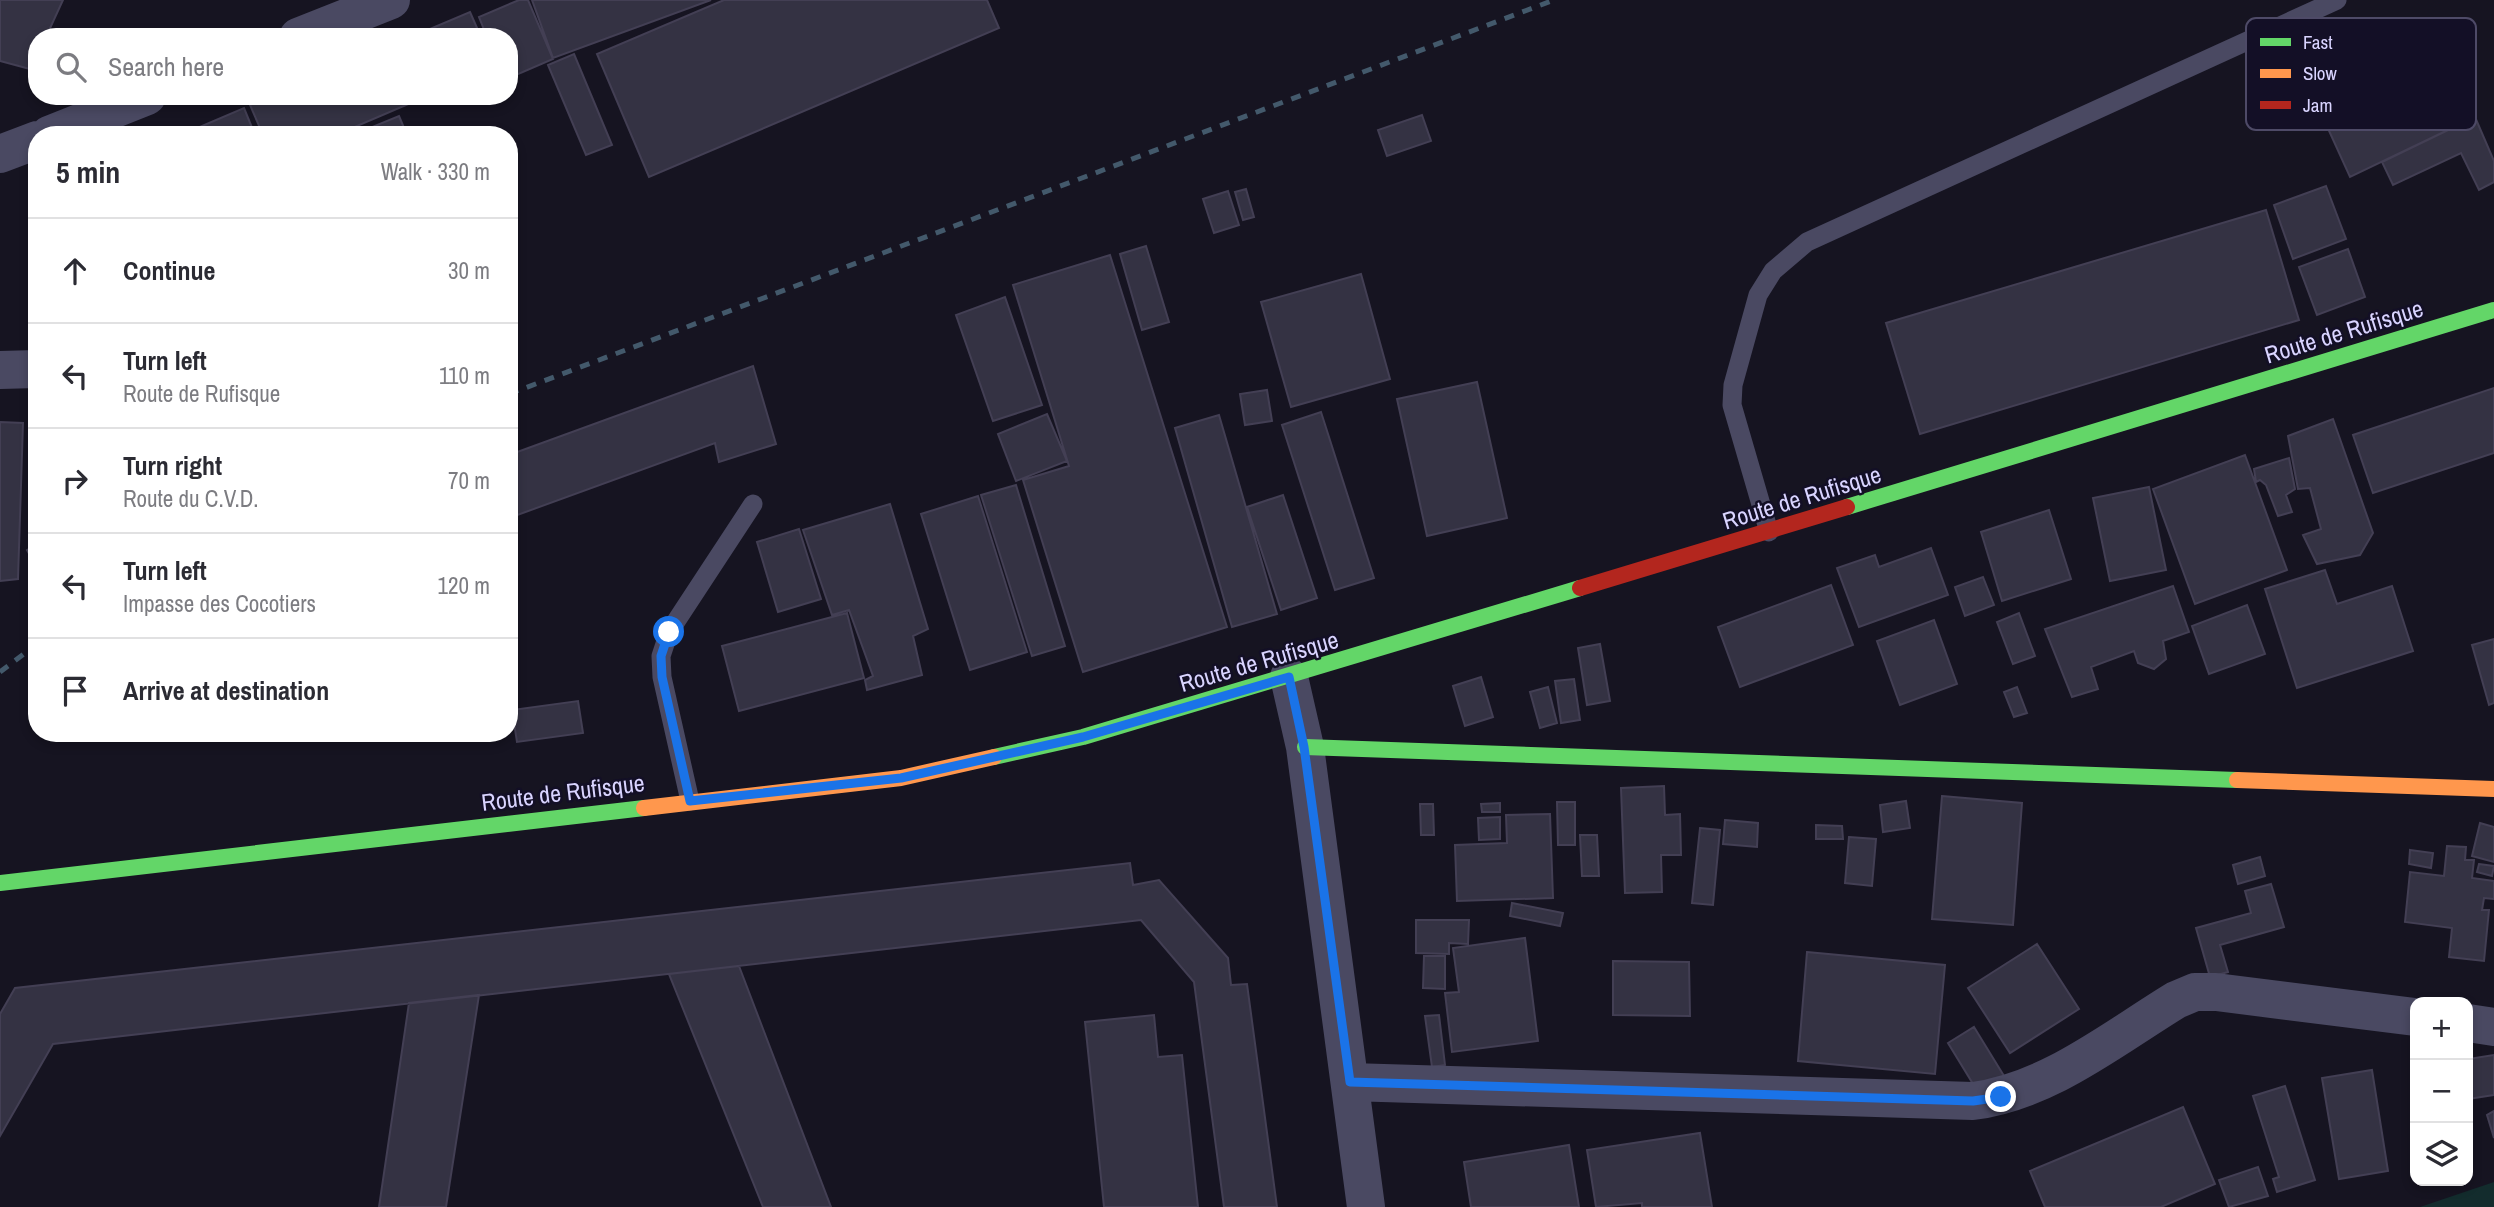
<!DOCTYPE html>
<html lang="en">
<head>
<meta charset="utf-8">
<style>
	:root { --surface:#fff; --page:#f7f7f7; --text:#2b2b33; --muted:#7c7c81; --line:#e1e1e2 }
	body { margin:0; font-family:"Archivo Narrow",sans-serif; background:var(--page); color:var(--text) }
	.controls { position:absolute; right:21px; bottom:21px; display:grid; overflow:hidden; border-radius:14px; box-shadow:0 4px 10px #0003 }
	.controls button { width:63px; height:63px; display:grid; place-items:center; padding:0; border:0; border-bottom:2px solid var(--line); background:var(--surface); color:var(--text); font:35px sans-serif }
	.stop { position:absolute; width:21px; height:21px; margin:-16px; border:5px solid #1a73e8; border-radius:50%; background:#fff }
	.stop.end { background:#1a73e8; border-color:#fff; box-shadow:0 2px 7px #0008 }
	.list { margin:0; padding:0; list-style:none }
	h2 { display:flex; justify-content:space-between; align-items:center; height:91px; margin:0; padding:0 28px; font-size:30px }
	h2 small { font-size:23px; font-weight:400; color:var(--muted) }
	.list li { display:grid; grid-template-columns:46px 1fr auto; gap:21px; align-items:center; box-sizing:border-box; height:105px; padding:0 28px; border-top:2px solid var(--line) }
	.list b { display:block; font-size:26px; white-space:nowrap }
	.list p { margin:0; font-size:23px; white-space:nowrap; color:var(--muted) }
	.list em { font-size:23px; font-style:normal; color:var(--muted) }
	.icon { flex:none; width:38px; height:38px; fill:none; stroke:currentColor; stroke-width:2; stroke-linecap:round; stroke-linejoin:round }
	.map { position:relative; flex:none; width:2494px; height:1207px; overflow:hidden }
	.search { position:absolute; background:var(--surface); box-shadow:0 4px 10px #0003; left:28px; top:28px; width:490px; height:77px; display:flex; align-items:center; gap:18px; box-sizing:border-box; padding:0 24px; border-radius:28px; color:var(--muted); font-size:26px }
	.panel { position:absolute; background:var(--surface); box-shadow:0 4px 10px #0003; left:28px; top:126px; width:490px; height:616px; border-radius:28px }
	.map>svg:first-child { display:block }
</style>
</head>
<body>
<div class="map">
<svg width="2494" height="1207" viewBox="0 0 2494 1207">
	<rect width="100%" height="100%" fill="#161421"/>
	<path fill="#132c2d" d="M2494,1182V1207H2420Z"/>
	<path fill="#343243" stroke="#433f54" stroke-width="2" d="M0,0H63L46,37H37V56L30,69L0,61Z
		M519,0H528L553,59L509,78V37H487L479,17Z
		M532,0H711L553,58Z
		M724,0H987L999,28L649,177L597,54Z
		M470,12L481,37H411Z
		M574,54L612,145L586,155L548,65Z
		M2449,63L2475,117L2350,177L2325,122Z
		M270,96H427L336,135H263L250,105Z
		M244,108L255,135H181Z
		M1422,115L1431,141L1387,156L1378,130Z
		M399,116L407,135H353Z
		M2475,117L2494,161V182L2479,190L2461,153L2393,185L2382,162Z
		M2326,186L2346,239L2293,259L2274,205Z
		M1246,189L1254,217L1243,220L1235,192Z
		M1228,191L1239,225L1214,233L1203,199Z
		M2266,210L2299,320L1920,434L1886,323Z
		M1146,246L1169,322L1142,330L1120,254Z
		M2348,249L2365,297L2317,315L2299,267Z
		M1110,255L1227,627L1083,672L1023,480L1069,466L1013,285Z
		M1361,274L1390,379L1291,407L1261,302Z
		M1005,297L1042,405L993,421L956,315Z
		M753,366L776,444L719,462L715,443L509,518V455Z
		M1477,382L1507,518L1427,536L1397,399Z
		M2494,388V453L2373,493L2353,435Z
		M1267,390L1272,421L1245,425L1240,394Z
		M1321,412L1374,578L1335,590L1282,425Z
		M1047,414L1067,461L1016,481L998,434Z
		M1219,415L1277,614L1232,627L1175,428Z
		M2333,419L2373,533L2360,555L2317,564L2303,535L2321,529L2310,488L2298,489L2288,436Z
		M0,422L23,423L18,579L0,581Z
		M2245,455L2287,570L2195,604L2153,489Z
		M2289,458L2295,489L2286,495L2292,512L2278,516L2266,485L2260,480L2256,482L2254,469Z
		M1016,485L1065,646L1032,656L981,495Z
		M2149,487L2166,570L2110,581L2093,498Z
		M1283,495L1317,598L1281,610L1247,507Z
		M978,496L1027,652L970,670L921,514Z
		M890,504L928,629L913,636L922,675L867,690L865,680L873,676L849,610L832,615L803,530Z
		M2049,510L2071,579L2002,601L1981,532Z
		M799,529L821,599L778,612L757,542Z
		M37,544V568L27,550Z
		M1931,548L1948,595L1859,627L1837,568L1875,555L1879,567Z
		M2325,570L2337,604L2392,586L2413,651L2297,688L2265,589Z
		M1983,577L1994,605L1965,616L1955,587Z
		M1831,585L1853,645L1740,687L1718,627Z
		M2173,586L2189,632L2163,641L2166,659L2154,669L2138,663L2134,651L2091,667L2098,689L2072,697L2045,629Z
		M2247,605L2265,654L2209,674L2192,626Z
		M847,613L864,678L739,711L722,646Z
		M2019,613L2035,656L2013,664L1997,622Z
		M1934,620L1957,684L1900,705L1877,641Z
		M2494,639V703L2489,705L2472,645Z
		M1600,644L1610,701L1587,705L1578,648Z
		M1481,677L1493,717L1465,726L1453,686Z
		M1574,679L1580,720L1561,723L1555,681Z
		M1548,687L1557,723L1540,728L1530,692Z
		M2017,687L2027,713L2014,717L2004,692Z
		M578,701L583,733L517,742L512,710Z
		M1664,786L1665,815L1680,814L1681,855H1661L1662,892L1625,893L1621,788Z
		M1942,796L2022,803L2013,925L1932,919Z
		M1906,801L1910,828L1883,832L1880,805Z
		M1557,802H1575V845H1558Z
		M1500,803V812H1482L1481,804Z
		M1420,804H1433L1434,835H1421Z
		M1550,814L1553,898L1457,901L1455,845L1507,843L1506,815Z
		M1500,817V839L1479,840L1478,818Z
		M1725,820L1758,823L1757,847L1723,844Z
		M2480,823L2494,827V862L2472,856Z
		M1816,825L1842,826L1843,839H1816Z
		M1700,828L1720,830L1713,905L1692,903Z
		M1580,835H1597L1599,876H1582Z
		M1849,837L1876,839L1872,886L1845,883Z
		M2447,846L2466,847L2465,860H2474L2472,878L2494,881V899L2484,898L2482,910H2489L2484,961L2449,957L2452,928L2405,922L2410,872L2444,876Z
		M2410,850L2433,853L2431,868L2409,864Z
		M2260,857L2265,876L2238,884L2233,865Z
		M1130,863L1133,885L1159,880L1228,958L1231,985L1247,984L1277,1207H1224L1194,982L1141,920L53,1044L0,1136V1014L15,988Z
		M2479,864L2494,866L2492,876L2477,872Z
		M2271,884L2284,927L2220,945L2228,972L2210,977L2196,928L2251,913L2245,891Z
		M1512,903L1563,913L1560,926L1510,916Z
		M1416,920H1469L1468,944L1449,943V954L1416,953Z
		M1525,938L1538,1041L1452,1052L1445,993L1459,992L1453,948Z
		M2037,944L2079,1009L2010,1053L1968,988Z
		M1807,952L1945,965L1935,1074L1798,1061Z
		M1424,956H1445V989L1423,988Z
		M1613,961L1689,962L1690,1016L1613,1015Z
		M739,966L831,1207H763L669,974Z
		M479,995L446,1207H379L409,1003Z
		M1154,1015L1158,1057L1182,1055L1198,1207H1104L1085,1022Z
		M1439,1015L1445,1065L1432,1067L1425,1016Z
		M1974,1027L2004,1076L1978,1092L1948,1043Z
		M2494,1055V1095L2468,1099V1059Z
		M2372,1070L2388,1171L2339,1179L2322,1078Z
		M2285,1086L2315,1180L2277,1192L2273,1179L2279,1177L2253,1096Z
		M2183,1107L2215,1184L2161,1207H2045L2030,1171Z
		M2494,1111V1138L2487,1115Z
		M1700,1133L1712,1207H1642V1203L1596,1207L1587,1150Z
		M1569,1145L1579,1207H1471L1464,1162Z
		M2258,1167L2268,1196L2229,1207L2219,1180Z"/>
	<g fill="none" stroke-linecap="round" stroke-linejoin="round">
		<path stroke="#4a4962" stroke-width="19" d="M1769,532L1732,405L1733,385L1758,295L1773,271L1807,242L2337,0
			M690,801L662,677L661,656L669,632L753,504"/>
		<path stroke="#4a4962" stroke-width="38" d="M298,37L391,0
			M49,135L147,96
			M0,154L37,140
			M0,370L37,369
			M1289,677L1305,747L1366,1207
			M2468,1023L2494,1027
			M1350,1082L1973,1101C2049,1091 2112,1039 2176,1000L2195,992H2216L2415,1017"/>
		<path stroke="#63d668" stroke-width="16" d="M1847,507L2494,310
			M1305,747L2237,780
			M994,757L1083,737L1580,588
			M0,883L644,808"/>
		<path stroke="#ff974d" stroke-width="16" d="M2237,780L2494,789
			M644,808L901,778L994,757"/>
		<path stroke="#b3261e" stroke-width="16" d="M1580,588L1847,507"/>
		<path stroke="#43596b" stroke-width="5" stroke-dasharray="10 9" stroke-linecap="butt" d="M509,394L1554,0
			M0,672L37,644"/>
	</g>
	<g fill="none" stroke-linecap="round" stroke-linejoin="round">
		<path stroke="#1a73e8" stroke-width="9" d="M669,632L661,656L662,677L690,801L901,778L1083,737L1289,677L1304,747L1350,1082L1973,1101L2001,1097"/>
	</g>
	<g text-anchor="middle" stroke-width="5" stroke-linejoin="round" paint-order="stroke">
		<g font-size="24" fill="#d9d4ff" stroke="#130f26">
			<text transform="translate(2344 332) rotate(-17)" y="8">Route de Rufisque</text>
			<text transform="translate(1802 498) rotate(-17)" y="8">Route de Rufisque</text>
			<text transform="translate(1259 662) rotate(-16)" y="8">Route de Rufisque</text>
			<text transform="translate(563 793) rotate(-7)" y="8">Route de Rufisque</text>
		</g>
	</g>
	<rect x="2246" y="18" width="230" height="112" rx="10" fill="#130f26" stroke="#4e4a67" stroke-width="2"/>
	<rect x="2260" y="38" width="31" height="8" fill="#63d668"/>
	<rect x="2260" y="69" width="31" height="9" fill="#ff974d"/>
	<rect x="2260" y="101" width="31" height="8" fill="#b3261e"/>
	<g font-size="19" fill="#d9d4ff">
		<text x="2303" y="49">Fast</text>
		<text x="2303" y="80">Slow</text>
		<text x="2303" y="112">Jam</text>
	</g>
</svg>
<div class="controls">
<button>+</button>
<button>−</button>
<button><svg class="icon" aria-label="layers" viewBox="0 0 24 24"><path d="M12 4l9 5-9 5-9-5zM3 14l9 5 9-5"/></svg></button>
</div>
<div class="stop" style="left:669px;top:632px"></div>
<div class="stop end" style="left:2001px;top:1097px"></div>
<div class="search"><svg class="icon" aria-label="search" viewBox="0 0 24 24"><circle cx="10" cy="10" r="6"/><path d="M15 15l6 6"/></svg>Search here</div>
<section class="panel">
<h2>5 min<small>Walk · 330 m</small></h2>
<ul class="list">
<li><svg class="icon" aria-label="ahead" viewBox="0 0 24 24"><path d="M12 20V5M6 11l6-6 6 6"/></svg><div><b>Continue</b></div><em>30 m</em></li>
<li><svg class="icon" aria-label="left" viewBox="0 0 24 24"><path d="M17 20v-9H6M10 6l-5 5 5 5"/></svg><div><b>Turn left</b><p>Route de Rufisque</p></div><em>110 m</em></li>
<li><svg class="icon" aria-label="right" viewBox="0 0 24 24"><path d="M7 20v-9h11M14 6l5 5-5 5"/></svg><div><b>Turn right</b><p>Route du C.V.D.</p></div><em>70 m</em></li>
<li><svg class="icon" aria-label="left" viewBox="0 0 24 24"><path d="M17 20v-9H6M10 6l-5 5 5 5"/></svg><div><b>Turn left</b><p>Impasse des Cocotiers</p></div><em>120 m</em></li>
<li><svg class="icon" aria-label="arrive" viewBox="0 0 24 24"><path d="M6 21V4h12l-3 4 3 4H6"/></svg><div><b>Arrive at destination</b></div></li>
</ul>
</section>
</div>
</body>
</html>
